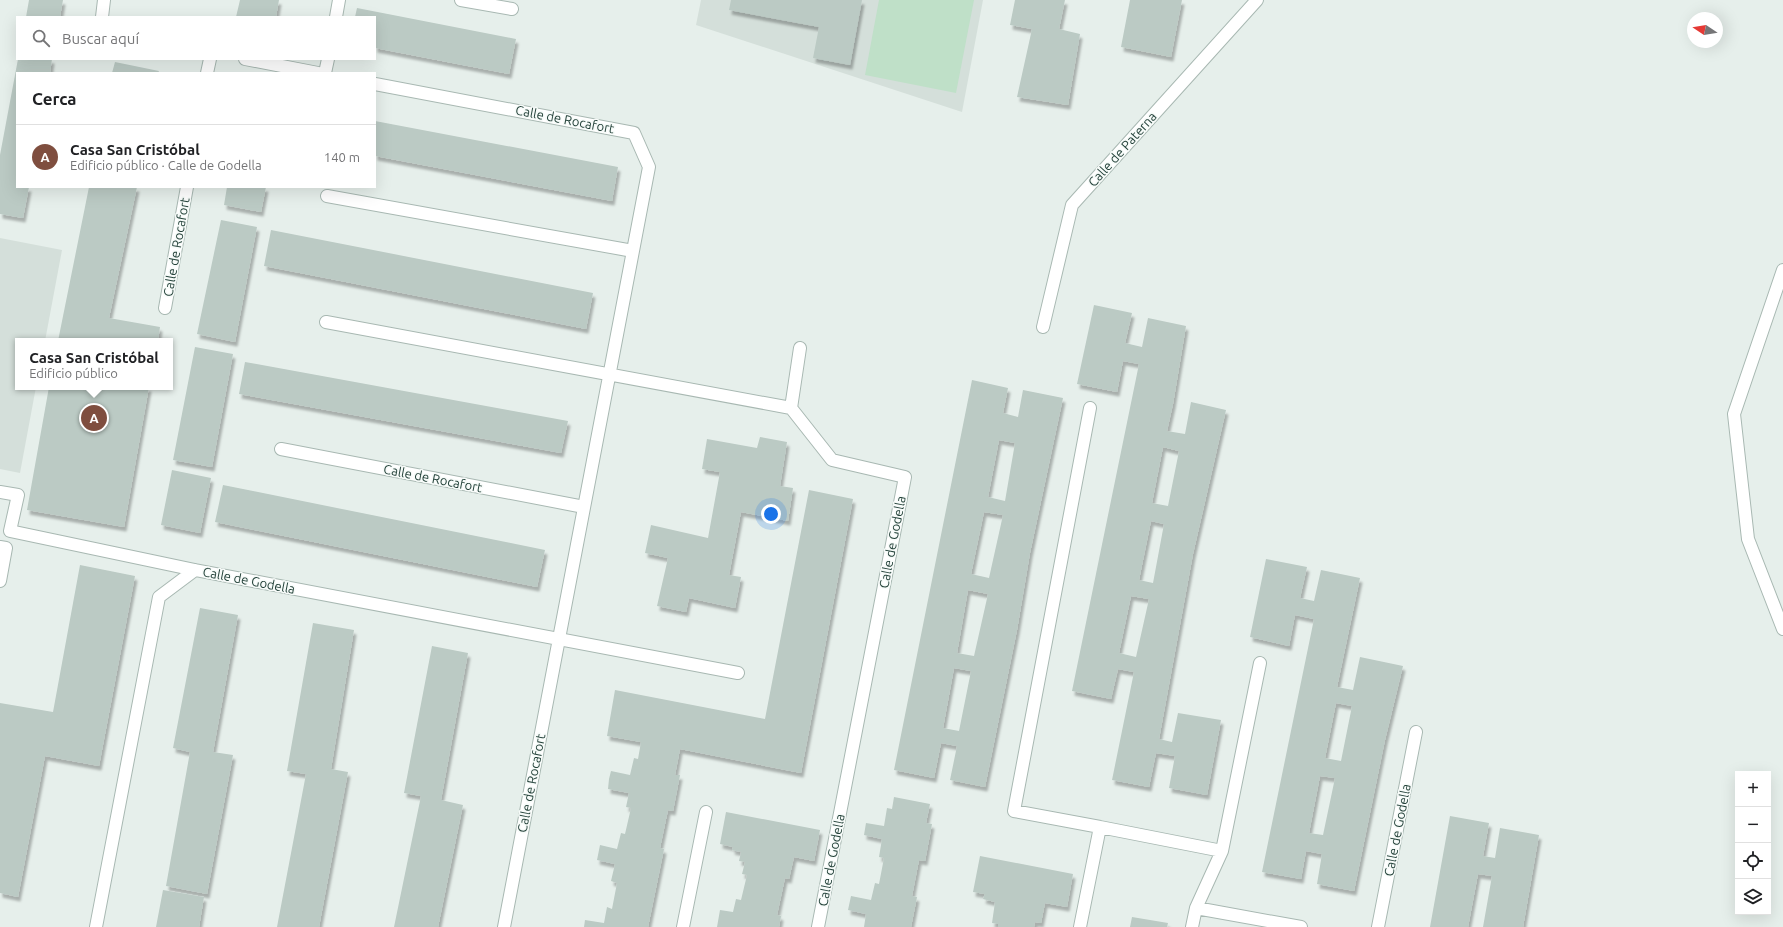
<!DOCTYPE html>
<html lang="es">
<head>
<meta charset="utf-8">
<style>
	:root { --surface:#fff; --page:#f2f2f2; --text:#202124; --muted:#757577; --line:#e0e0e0; --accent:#7f4e3f }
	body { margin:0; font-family:Ubuntu,sans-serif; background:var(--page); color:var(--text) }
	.controls { position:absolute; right:12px; bottom:12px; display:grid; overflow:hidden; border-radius:0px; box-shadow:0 4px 16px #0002 }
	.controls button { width:36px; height:36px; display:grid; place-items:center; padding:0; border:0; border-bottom:1px solid var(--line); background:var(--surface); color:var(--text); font:20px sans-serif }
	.compass { position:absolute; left:1687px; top:12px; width:36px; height:36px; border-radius:50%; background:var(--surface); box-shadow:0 4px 16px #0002; rotate:282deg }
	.you { position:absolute; left:771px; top:514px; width:14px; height:14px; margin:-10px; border:3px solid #fff; border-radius:50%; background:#1a73e8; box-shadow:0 0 0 6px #1a73e833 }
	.badge { display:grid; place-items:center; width:26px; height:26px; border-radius:50%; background:var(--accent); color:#fff; font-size:13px; font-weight:700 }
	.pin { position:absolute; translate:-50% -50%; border:2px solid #fff; box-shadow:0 1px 4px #0006 }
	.popup { position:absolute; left:15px; top:338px; width:158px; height:52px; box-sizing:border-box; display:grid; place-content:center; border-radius:0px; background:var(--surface); filter:drop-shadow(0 1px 3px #0005); font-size:13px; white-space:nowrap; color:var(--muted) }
	.popup b { font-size:15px; color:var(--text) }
	.popup::after { content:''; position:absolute; left:50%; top:100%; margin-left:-8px; border:8px solid transparent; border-top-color:var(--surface) }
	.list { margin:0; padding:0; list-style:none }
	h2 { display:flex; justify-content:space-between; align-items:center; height:52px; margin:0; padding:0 16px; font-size:17px }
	h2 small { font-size:13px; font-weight:400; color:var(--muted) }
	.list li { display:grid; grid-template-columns:26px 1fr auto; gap:12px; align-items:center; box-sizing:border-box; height:64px; padding:0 16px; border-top:1px solid var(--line) }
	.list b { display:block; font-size:15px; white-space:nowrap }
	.list p { margin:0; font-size:13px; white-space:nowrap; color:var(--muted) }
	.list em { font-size:13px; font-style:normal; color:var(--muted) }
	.icon { flex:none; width:22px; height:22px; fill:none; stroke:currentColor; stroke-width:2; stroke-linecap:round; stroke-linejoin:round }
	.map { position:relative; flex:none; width:1783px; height:927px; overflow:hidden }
	.search { position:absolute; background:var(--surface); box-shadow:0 4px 16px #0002; left:16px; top:16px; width:360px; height:44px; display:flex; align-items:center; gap:10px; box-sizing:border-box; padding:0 14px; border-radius:0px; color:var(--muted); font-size:15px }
	.panel { position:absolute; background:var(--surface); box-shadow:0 4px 16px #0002; left:16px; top:72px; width:360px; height:116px; border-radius:0px }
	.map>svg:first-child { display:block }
</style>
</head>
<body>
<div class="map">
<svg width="1783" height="927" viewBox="0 0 1783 927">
	<defs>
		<filter id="shadow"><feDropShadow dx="2.5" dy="4.5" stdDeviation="1" flood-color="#0004"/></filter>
	</defs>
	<rect width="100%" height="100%" fill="#e6efeb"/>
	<path fill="#d4dfda" d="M701,0H983L962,112L696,25Z
		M0,238L62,250L45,341H18V387H36L20,473L0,469Z"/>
	<path fill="#bfe0c8" d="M879,0H974L956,93L865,75Z"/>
	<path fill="#bbcac4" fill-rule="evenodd" filter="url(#shadow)" d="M29,0H63L60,17H26Z
		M240,0H279L276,17H236Z
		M731,0H862L850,65L813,58L819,27L729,10Z
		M1015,0H1065L1059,29L1080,34L1068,105L1017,97L1032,29L1010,25Z
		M1130,0H1182L1171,57L1121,47Z
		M357,8L516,39L509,74L375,48V17H355Z
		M18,59H52L50,73H17V187H29L23,218L0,214V155Z
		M115,62L159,71L158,73H112Z
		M375,121L618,167L612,201L375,156Z
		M89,187H137L109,318L160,327L158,341H58Z
		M227,187H266L261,212L224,205Z
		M221,220L257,227L235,342L197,334Z
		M271,230L593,293L586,329L264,266Z
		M1094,305L1132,313L1125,343L1142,347L1148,318L1186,326L1173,404L1167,431L1185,434L1191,402L1226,410L1193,554L1159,739L1172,742L1178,713L1221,720L1207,795L1169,788L1175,756L1156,753L1149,787L1112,780L1134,672L1118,669L1111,699L1072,691L1139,364L1123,361L1117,392L1077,384ZM1163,447L1179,451L1168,506L1152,503ZM1151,521L1164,524L1153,583L1139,580ZM1131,596L1149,599L1136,657L1119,653Z
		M195,347L233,354L212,467L173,460Z
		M245,362L568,421L561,453L239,394Z
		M972,380L1008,388L1003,413L1018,417L1023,390L1063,398L1030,553L1017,630L985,787L950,780L957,746L941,743L934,778L894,770ZM999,440L1015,443L1005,501L988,497ZM984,512L1003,515L989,578L971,574ZM968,590L988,594L974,656L957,653ZM954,668L971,671L959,731L943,728Z
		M49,387H149L124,527L27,510Z
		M760,437L787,442L780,486L793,488L788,521L741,512L729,575L741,577L735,608L689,598L686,612L657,606L668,558L645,553L651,525L708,538L720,472L702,469L707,439L757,448Z
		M172,470L211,478L200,533L161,525Z
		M223,485L545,550L537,587L215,522Z
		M809,490L853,499L801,773L680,749L675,775H680L673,811L668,810L660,848L664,849L648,927H584L585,920L604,923L607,907L612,909L617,883L611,881L615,864L597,860L600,845L617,849L621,833L625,834L631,808L626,807L629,793L608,789L609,779L611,771L630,775L634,758L638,759L641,742L607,736L615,690L765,719Z
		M1266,559L1307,567L1300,598L1314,601L1321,570L1360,578L1337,687L1353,690L1360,657L1403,666L1385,740L1354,891L1317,884L1322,854L1306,851L1301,879L1262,872L1314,619L1295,615L1289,646L1250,637ZM1336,703L1352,706L1341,761L1325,758ZM1320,776L1335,778L1323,835L1309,833Z
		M80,565L135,576L99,766L45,756L18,897L0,893V703L53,712Z
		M200,608L238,615L213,752L233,755L207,894L166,886L190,752L173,748Z
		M313,623L354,630L331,769L348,772L319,927H277L306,774L287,771Z
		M432,646L468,653L441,800L463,805L438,927H394L421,796L404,793Z
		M894,797L930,804L926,823L932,824L925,861L919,860L912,896L917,897L911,927H864L866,914L848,910L851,896L871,900L875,883L879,884L884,858L879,857L882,839L864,835L866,823L884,826L887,808L892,809Z
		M726,812L820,830L814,861L794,857L789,879L785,878L777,915L781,916L779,927H717L720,910L733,912L736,899L741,900L747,875L742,874L745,862L739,861L741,852L732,850L733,847L720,844Z
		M1450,816L1489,823L1483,856L1495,858L1500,828L1539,835L1523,927H1483L1492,876L1478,874L1468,927H1430Z
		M980,856L1073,874L1067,907L1045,903L1041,923L1035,922L1034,927H998V924L992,923L995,902L983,899L985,894L973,892Z
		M163,890L204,897L199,927H156Z
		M1132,917L1168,923L1167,927H1130Z"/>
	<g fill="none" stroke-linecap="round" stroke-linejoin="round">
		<defs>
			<path id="minor" d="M461,0L512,9
				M102,17L104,0
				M336,17L339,0
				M245,59L318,73
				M207,73L210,59
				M325,73L328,59
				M375,84L634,133L649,167L504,927
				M327,196L633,251
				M1783,270L1734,414L1748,539L1783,629
				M165,308L187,187
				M326,322L791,408L832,460L905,477L818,927
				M1043,327L1072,205L1257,0
				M791,408L800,348
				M281,449L584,507
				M0,492L18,495L10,531L195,570L738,673
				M0,547L6,548L0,581
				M1100,827L1222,851L1260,663
				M1196,908L1301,927
				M96,927L159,597L195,570
				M683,927L706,812
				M1080,927L1100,827L1014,811L1090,408
				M1192,927L1196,908L1222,851
				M1378,927L1416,732"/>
		</defs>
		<use href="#minor" stroke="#a8b8b2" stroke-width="14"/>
		<use href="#minor" stroke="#fff" stroke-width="12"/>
	</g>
	<g text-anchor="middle" stroke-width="3" stroke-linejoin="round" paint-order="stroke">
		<g font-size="13" fill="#24423a" stroke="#f7fbf9">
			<text transform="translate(565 119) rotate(11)" y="5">Calle de Rocafort</text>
			<text transform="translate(1122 149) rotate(-48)" y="5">Calle de Paterna</text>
			<text transform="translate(176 247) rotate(-80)" y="5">Calle de Rocafort</text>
			<text transform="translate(433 478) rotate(11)" y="5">Calle de Rocafort</text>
			<text transform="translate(892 542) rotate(-79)" y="5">Calle de Godella</text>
			<text transform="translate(249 580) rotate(11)" y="5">Calle de Godella</text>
			<text transform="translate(531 783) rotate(-79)" y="5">Calle de Rocafort</text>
			<text transform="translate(1397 830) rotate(-79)" y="5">Calle de Godella</text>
			<text transform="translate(831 860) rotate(-79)" y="5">Calle de Godella</text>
		</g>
	</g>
</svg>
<div class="controls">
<button>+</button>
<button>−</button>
<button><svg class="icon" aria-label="locate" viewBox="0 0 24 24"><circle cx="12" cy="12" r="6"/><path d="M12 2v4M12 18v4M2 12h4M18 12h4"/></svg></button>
<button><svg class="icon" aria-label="layers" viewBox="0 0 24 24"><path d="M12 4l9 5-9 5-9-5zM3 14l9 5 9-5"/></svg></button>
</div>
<svg class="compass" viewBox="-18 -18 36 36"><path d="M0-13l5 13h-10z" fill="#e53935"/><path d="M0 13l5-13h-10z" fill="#757577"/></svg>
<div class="you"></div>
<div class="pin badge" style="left:94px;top:418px">A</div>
<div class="popup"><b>Casa San Cristóbal</b>Edificio público</div>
<div class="search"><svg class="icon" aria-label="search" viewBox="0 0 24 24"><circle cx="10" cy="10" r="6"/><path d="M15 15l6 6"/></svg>Buscar aquí</div>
<section class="panel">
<h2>Cerca<small></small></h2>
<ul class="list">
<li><span class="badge">A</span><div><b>Casa San Cristóbal</b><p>Edificio público · Calle de Godella</p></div><em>140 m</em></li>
</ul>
</section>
</div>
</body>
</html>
